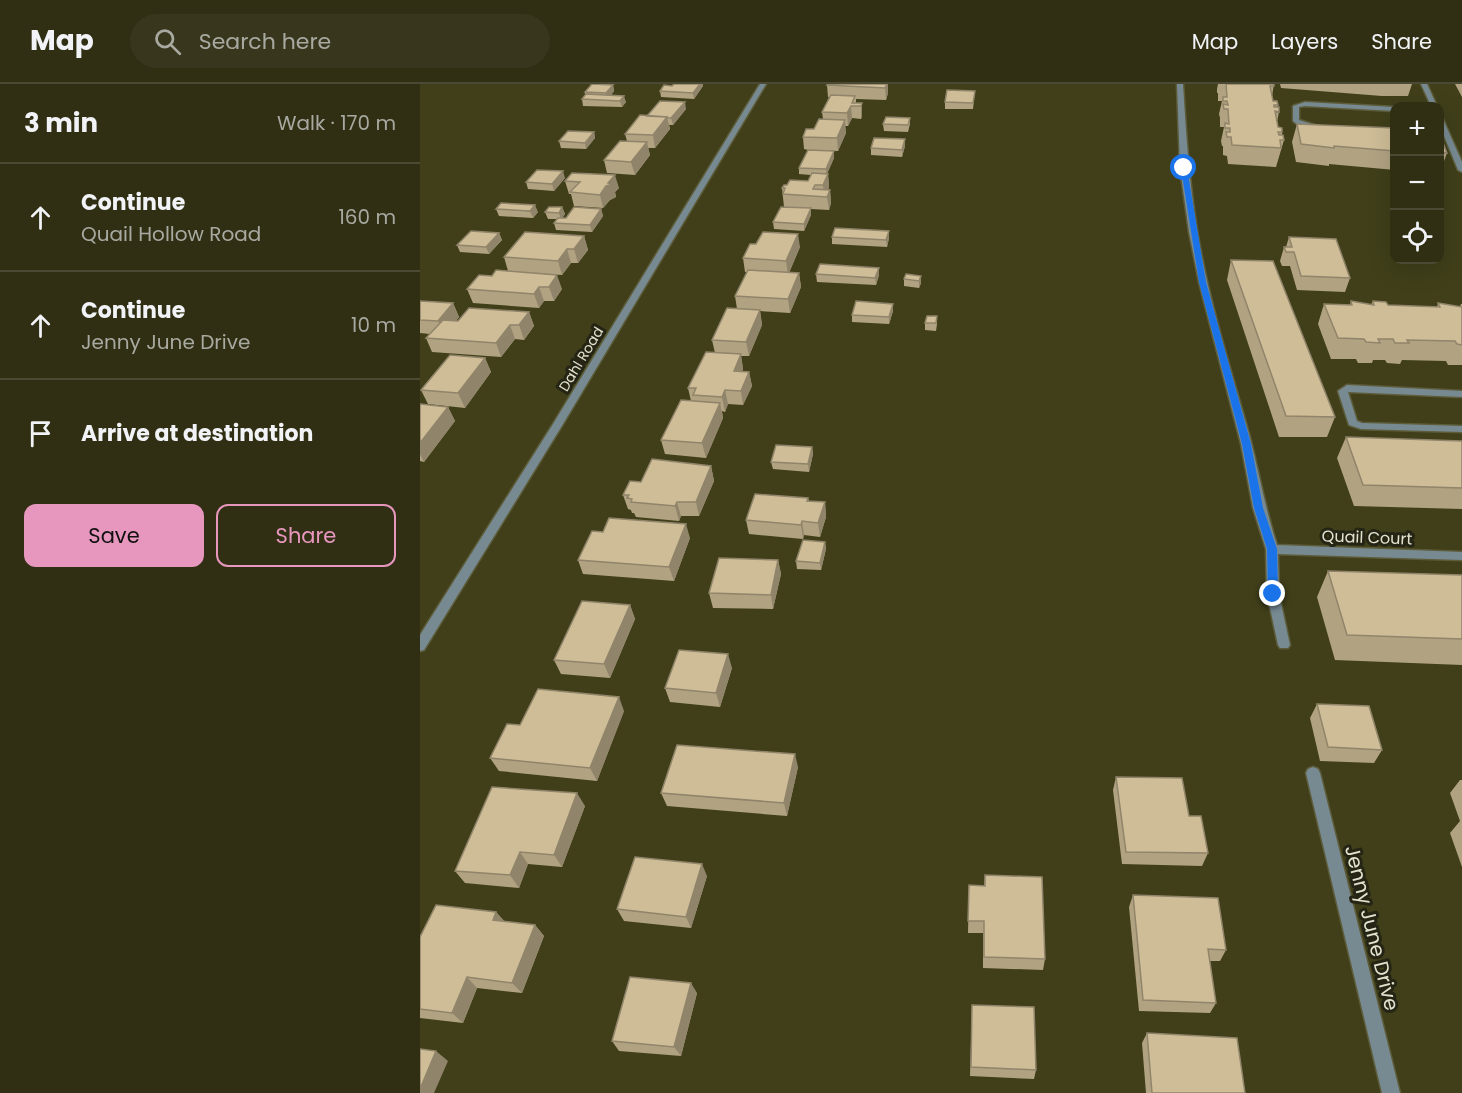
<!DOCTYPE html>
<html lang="en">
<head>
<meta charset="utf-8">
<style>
	:root { --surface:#302f14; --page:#38371d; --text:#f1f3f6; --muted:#a8a9a0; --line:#4b4a34; --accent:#e797bd }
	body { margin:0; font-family:Poppins,sans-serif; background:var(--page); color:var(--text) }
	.controls { position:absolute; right:18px; top:18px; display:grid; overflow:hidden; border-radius:12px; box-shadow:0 6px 24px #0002 }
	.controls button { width:54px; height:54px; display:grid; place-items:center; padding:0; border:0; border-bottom:2px solid var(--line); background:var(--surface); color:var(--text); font:30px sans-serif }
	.stop { position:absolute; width:18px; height:18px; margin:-14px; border:4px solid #1a73e8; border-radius:50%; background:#fff }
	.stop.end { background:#1a73e8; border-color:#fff; box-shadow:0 2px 6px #0008 }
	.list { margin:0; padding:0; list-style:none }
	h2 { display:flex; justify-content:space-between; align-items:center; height:78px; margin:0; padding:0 24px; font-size:26px }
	h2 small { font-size:20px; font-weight:400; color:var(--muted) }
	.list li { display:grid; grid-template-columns:39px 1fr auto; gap:18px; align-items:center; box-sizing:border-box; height:108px; padding:0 24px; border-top:2px solid var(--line) }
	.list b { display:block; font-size:22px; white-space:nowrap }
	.list p { margin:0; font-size:20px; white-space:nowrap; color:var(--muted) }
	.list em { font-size:20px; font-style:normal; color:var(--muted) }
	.actions { display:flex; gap:12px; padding:18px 24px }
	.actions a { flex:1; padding:14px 0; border:2px solid var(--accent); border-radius:12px; text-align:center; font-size:21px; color:var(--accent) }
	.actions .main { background:var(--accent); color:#111 }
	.icon { flex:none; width:33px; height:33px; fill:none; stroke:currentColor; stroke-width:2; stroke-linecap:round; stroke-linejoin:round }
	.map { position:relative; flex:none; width:1042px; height:1009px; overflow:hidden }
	header { display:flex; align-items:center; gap:36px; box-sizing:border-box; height:84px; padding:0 30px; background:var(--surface); border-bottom:2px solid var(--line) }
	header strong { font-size:28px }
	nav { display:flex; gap:33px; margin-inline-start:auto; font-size:21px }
	.search { width:420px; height:54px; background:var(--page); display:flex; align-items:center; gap:15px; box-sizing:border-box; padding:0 21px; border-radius:33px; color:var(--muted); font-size:22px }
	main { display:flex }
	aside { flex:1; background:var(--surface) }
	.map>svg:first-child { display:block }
</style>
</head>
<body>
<header>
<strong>Map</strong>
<div class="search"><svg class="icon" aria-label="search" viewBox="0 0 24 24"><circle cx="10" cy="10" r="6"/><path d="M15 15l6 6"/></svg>Search here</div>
<nav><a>Map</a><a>Layers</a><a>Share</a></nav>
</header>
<main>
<aside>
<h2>3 min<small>Walk · 170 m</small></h2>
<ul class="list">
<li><svg class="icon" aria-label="ahead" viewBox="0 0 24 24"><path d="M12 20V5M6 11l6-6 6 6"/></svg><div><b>Continue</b><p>Quail Hollow Road</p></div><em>160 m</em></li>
<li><svg class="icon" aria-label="ahead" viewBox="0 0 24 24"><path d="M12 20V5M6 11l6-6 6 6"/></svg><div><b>Continue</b><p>Jenny June Drive</p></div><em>10 m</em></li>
<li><svg class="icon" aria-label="arrive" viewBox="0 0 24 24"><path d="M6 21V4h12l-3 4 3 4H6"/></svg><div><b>Arrive at destination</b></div></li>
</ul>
<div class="actions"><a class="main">Save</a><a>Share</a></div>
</aside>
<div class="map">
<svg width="1042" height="1009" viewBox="0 0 1042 1009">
	<rect width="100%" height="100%" fill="#403f1a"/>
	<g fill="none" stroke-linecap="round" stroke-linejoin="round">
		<defs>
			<path id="service" d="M885,18L974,23V27L885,22L879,23V36L898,42C891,47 879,43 873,37V22Z
				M927,301L1042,307V313L928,308L937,337L942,339L1042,342V348L941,345L929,341L918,307Z"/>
			<path id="minor" d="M340,0H346L143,340L4,566L0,567V551L133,340Z
				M757,0H763C766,49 769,97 777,146C788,215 810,283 829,350C839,388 845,424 857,461L1042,468V476L858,470L859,510L870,561L868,564H860L858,561L847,510L846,465L833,424L821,360L779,198L769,148L760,84Z
				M1001,0H1007L1017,22H1011Z
				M1020,33L1023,35L1042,78V88L1038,86L1020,42Z
				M893,683L898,685L900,689L980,1009H962L886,689L888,685Z"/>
		</defs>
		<use href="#service" stroke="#5d5c3a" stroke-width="3"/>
		<use href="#minor" stroke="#5d5c3a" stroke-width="3"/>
		<use href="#service" fill="#778a92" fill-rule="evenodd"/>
		<use href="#minor" fill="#778a92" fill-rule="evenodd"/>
	</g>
	<path fill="#b1a382" d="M254,0H283V2L274,15L241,13L240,7L252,2Z
		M468,0V9L466,16L436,15V19H442V32L441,35L432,34L428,42H425L426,49L418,67L388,66L414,74L407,90H408L409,103L408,106H410L411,119L409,126L391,125V131L384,147L354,145L353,138L364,123L362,104L367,101L388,97L391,91L379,90V84L388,66L384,65L383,53L394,45L403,35L402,28L409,13H408L407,1Z
		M798,0H854L852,12L853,17L858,21L857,23L859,28L857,38L858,43L862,48V51L864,56L856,83L808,80L807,72L803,71V62H802L801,57L804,43H800V34L799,30L802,17H798V9H797V5Z
		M860,0H992L988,12H962L861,4Z
		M1035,0H1042V13Z
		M193,1L194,7L191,11L206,18L202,23L163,22L162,15L165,11V8Z
		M555,7L553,25H525V18Z
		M266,25L253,41H249L250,45L235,64H228L230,71L215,91L187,89L184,76L207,57L205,50L227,32Z
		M490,34V40L488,48L464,47L463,40Z
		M877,40L975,44V86L909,80V82L876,78L872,58Z
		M174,48L175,54L166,65L141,64L139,57Z
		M1020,51L1027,69L1020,88Z
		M485,55V62L482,73L451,71V64Z
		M152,89L199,104L195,108L196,113L190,116L183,124L154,122L151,110H149L145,97Z
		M145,94L134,107L108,105L106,98Z
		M142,123L145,130L142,134H146L181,125L183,132L172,148L136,146L134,139L137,135H128L125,128Z
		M76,125L118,128L113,134L79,132Z
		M79,149L82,156L69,170L40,168L37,161Z
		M164,152L168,166L158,179H151L142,191L98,188L142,205L134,217H124L119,224L53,219L47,205L72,192L88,187L84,173Z
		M412,153L469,154L467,163L412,160Z
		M869,153L930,194L925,208L877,206L870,182H862L860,177L864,163H866Z
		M380,163L369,189H379L381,203L370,229L340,227L342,241L329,272H321L323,285L322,287L329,288L332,302L323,321L308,320L305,328L302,327L303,334L286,374L245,370L241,356L271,317L268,304L295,269L292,256L317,225L315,212L327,188H325L323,174Z
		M811,176L915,333L907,353H859L807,196Z
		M396,190L459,191L456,201L397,198Z
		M501,192V199L499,204L484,202V195Z
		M0,217L33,219L39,233L36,237L109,228L114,242L104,256L95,255L81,273L12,268L6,254L10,250L0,249Z
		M931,217L951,221L953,217L968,221L1017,223L1018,219L1040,223L1041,220H1042V281H1028L1026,277L982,276L980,280L967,279L965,276H953L952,279H938L936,275H911L898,240L904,220L930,221Z
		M473,220V227L469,240L432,238V231Z
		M517,232V240L516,247L505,246V239Z
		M65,274L71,288L45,324L8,320L1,306Z
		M0,320L28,323L35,337L4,378L0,377Z
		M926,353L1042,357V425L934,422L917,374Z
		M392,363L393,370L389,388L353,385L351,378Z
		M291,382L294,397L279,432H261L259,437L216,433L214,429H212L211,426L208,425L203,411L221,398Z
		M388,414L389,417L405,418L406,433L400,453L384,451L383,455L329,450L326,436Z
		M270,454L254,497L163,490L158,476Z
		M405,458L406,465L401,486L377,485L376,477Z
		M358,476L361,490L353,525L293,524L289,509Z
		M908,487L1042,491V581L915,576L897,513Z
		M210,521L215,535L190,594L141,590L134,576Z
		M312,584L300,623L250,618L245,604Z
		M897,620L962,666L954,679L900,677L890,634Z
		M204,627L177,697L79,687L70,674L100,641Z
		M378,683L367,732L247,722L241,709Z
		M696,693L769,732L788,769L782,782L702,780L693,706Z
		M1040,696H1042V783L1030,749L1040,737L1030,709Z
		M165,722L142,783L108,780L99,804L45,799L35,787Z
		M565,791L625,875L623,886L563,884V849H548L549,801L564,802Z
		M287,792L271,844L204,837L197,825Z
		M713,811L806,866L800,877H790L796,919L790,929L719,927L709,823Z
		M76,828L84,837L115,841L124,852L102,909L57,904L43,939L0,934V853Z
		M277,909L261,972L199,967L192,957Z
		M552,921L616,986L614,995L550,992Z
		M727,949L825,1009H726L722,959Z"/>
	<path fill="#90846a" d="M280,0H283V2L274,15L273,9Z
		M467,0H468V9L466,16L465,4Z
		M193,1L194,7L188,16L186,9Z
		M204,12L206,18L202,23L200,17Z
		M265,18L266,25L253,41L251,34Z
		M442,19V32L441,35V22Z
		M431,22L432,34L428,42L427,29Z
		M247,33L250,45L235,64L233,51Z
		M425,36L426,49L418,67L417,54Z
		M174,48L175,54L166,65L165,59Z
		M485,55V62L482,73V66Z
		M227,58L230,71L215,91L211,78Z
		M414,67V74L406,92V85Z
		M143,87L145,94L134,107L132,100Z
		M408,90L409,103L405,112H404L403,101Z
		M195,91L199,104L195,108L196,113L190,116L183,124L180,111Z
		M410,106L411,119L409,126L407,113Z
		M115,121L118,128L113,134L110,127Z
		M142,123L145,130L141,136L139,129Z
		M391,124V131L384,147V140Z
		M181,125L183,132L172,148L170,141Z
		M469,147V154L467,163L466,156Z
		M79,149L82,156L69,170L66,163Z
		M378,150L380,163L368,191L366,177Z
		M164,152L168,166L158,179L154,165Z
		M147,165L151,179L142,191L138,177Z
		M459,184V191L456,201L455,194Z
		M379,189L381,203L370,229L368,215Z
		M137,191L142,205L134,217L129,203Z
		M501,192V199L499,204V197Z
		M119,203L124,217L119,224L114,210Z
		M33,219L39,233L24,251L18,237Z
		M473,220V227L469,240V233Z
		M340,226L342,241L329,272L326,258Z
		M109,228L114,242L104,256L99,241Z
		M90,241L95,255L81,273L76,259Z
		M321,270L323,285L317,301L314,287Z
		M65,274L71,288L45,324L38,309Z
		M329,288L332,302L323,321L321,307Z
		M305,306L308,320L305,328L302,313Z
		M300,319L303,334L286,374L282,359Z
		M28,323L35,337L4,378L0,370V359Z
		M392,363L393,370L389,388L388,380Z
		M291,382L294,397L279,432L276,418Z
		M257,418L261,432L259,437L255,422Z
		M405,418L406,433L400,453L398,439Z
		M382,437L384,451L383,455L381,441Z
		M266,440L270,454L254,497L249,483Z
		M405,458L406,465L401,486L400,479Z
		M358,476L361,490L353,525L351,511Z
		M210,521L215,535L190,594L184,580Z
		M308,570L312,584L300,623L296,609Z
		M199,613L204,627L177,697L170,684Z
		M375,670L378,683L367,732L364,719Z
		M157,709L165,722L142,783L134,771Z
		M100,768L108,780L99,804L90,791Z
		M282,780L287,792L271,844L266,833Z
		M76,828L86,839L73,836Z
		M115,841L124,852L102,909L92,899Z
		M47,893L57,904L43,939L32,929Z
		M271,899L277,909L261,972L254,963Z
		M16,967L28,977L14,1009H0V1005Z"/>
	<path fill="#cebd97" stroke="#90846a" stroke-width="1.5" d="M172,0L193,1L186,9L165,8Z
		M254,0H280L273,9L240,7L244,1L252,2Z
		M408,0H467L465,4L407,1Z
		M806,0H854V2H850L853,17H857L858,21H854V23H859V28L855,27L858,43L862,44V48H858L859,51H863L864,56H860L861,64L812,61L811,53H807L806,48H810V44H805V39L809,40L808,25H804L803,20L808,21L807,17H803V13H807Z
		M527,6L555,7L553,19L525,18Z
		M166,10L204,12L200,17L162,15Z
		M411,11L435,12L432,19H442L441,22H431L427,29L402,28Z
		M240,17L265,18L251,34H248L247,33L227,32Z
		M220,31L247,33L233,51L205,50Z
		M466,33L490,34L488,41L463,40Z
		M399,35L425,36L417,54L383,53L386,45H394Z
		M877,40L975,44V67L914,62V64L881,60Z
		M148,47L174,48L165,59L139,57Z
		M1020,51L1027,69L1020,68Z
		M454,54L485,55L482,66L451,64Z
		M200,57L227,58L211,78L184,76Z
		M388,66L414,67L406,85L379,84Z
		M117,86L143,87L132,100L106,98Z
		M152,89L195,91L188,99L193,100L186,102L180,111L150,108L160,98L145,97Z
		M392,89L408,90L403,101H395L393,105L410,106L407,113L363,110L365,104H362L364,101H367L370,96L388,97Z
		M81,119L115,121L110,127L76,125Z
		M129,123H142L139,129L125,128Z
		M154,123L181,125L170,141L134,139L138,134H146Z
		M361,123L391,124L384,140L353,138Z
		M415,144L469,147L466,156L412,153Z
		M51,147L79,149L66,163L37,161Z
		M105,148L164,152L154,165H147L138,177L84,173Z
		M343,148L378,150L366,177L323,174L330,160H336Z
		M869,153L916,155L930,194L881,192L874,168H866L864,163H872Z
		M811,176L853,177L915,333L866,332Z
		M400,180L459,184L455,194L396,190Z
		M76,186L137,191L129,203H119L114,210L47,205L59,191L72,192Z
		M328,186L379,189L368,215L315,212Z
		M486,190L501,192L499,197L484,195Z
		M0,217L33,219L18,237L0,236Z
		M436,217L473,220L469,233L432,231Z
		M931,217L954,221L953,217L966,218L968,221L1020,223L1018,219L1042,223V261L1037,260L1035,257L987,256L989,259H975L973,255H958L960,259L946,258L944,255L918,254L904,220L932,221Z
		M49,224L109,228L99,241H90L76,259L6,254L23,236L38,237Z
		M307,224L340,226L326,258L292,256Z
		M507,232H517L516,239H505Z
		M286,268L321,270L314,287L329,288L321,307L305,306L302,313L273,311L276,304H268Z
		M30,271L65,274L38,309L1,306Z
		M261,316L300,319L282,359L241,356Z
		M0,320L28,323L0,359Z
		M926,353L1042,357V404L943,401Z
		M356,361L392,363L388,380L351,378Z
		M232,375L291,382L276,418H257L255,422L211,418L212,415L207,414L209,411H203L210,397L221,398Z
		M335,410L388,414L387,417L405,418L398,439L382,437L381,441L326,436Z
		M189,434L266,440L249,483L158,476L172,447L183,448Z
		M383,456L405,458L400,479L376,477Z
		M299,474L358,476L351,511L289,509Z
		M908,487L1042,491V555L927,551Z
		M162,517L210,521L184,580L134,576Z
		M259,566L308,570L296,609L245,604Z
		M118,605L199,613L170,684L70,674L87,640L100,641Z
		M897,620L949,622L962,666L908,663Z
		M257,661L375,670L364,719L241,709Z
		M696,693L762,694L769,732H781L788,769L706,768Z
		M72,703L157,709L134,771L100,768L90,791L35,787Z
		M215,773L282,780L266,833L197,825Z
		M565,791L622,793L625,875L564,873V837H548L549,801L565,802Z
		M713,811L798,814L806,866L788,865L796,919L723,916Z
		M16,821L76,828L73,836L115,841L92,899L47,893L32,929L0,925V853Z
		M210,893L271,899L254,963L192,957Z
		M552,921L614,923L616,986L551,983Z
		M727,949L817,954L825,1009H732Z
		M0,965L16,967L0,1005Z"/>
	<path fill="#1a73e8" d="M764,82L767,84L786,198L831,360L843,424L857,465L858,510L853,514L848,510L847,465L834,424L822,360L779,198L761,84Z"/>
	<g text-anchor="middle" stroke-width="6" stroke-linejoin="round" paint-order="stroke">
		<g font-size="14" fill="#e2e2ce" stroke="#252515">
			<text transform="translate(161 275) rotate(-59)" y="5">Dahl Road</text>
		</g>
		<g font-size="16" fill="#e2e2ce" stroke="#252515">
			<text transform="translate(947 453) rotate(2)" y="6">Quail Court</text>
		</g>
		<g font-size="20" fill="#e2e2ce" stroke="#252515">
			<text transform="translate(952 844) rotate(76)" y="7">Jenny June Drive</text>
		</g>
	</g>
</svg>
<div class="controls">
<button>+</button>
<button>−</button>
<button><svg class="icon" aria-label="locate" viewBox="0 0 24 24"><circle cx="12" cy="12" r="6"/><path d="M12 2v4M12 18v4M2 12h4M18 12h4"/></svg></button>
</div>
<div class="stop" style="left:764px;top:84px"></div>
<div class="stop end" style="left:853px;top:510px"></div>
</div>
</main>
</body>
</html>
